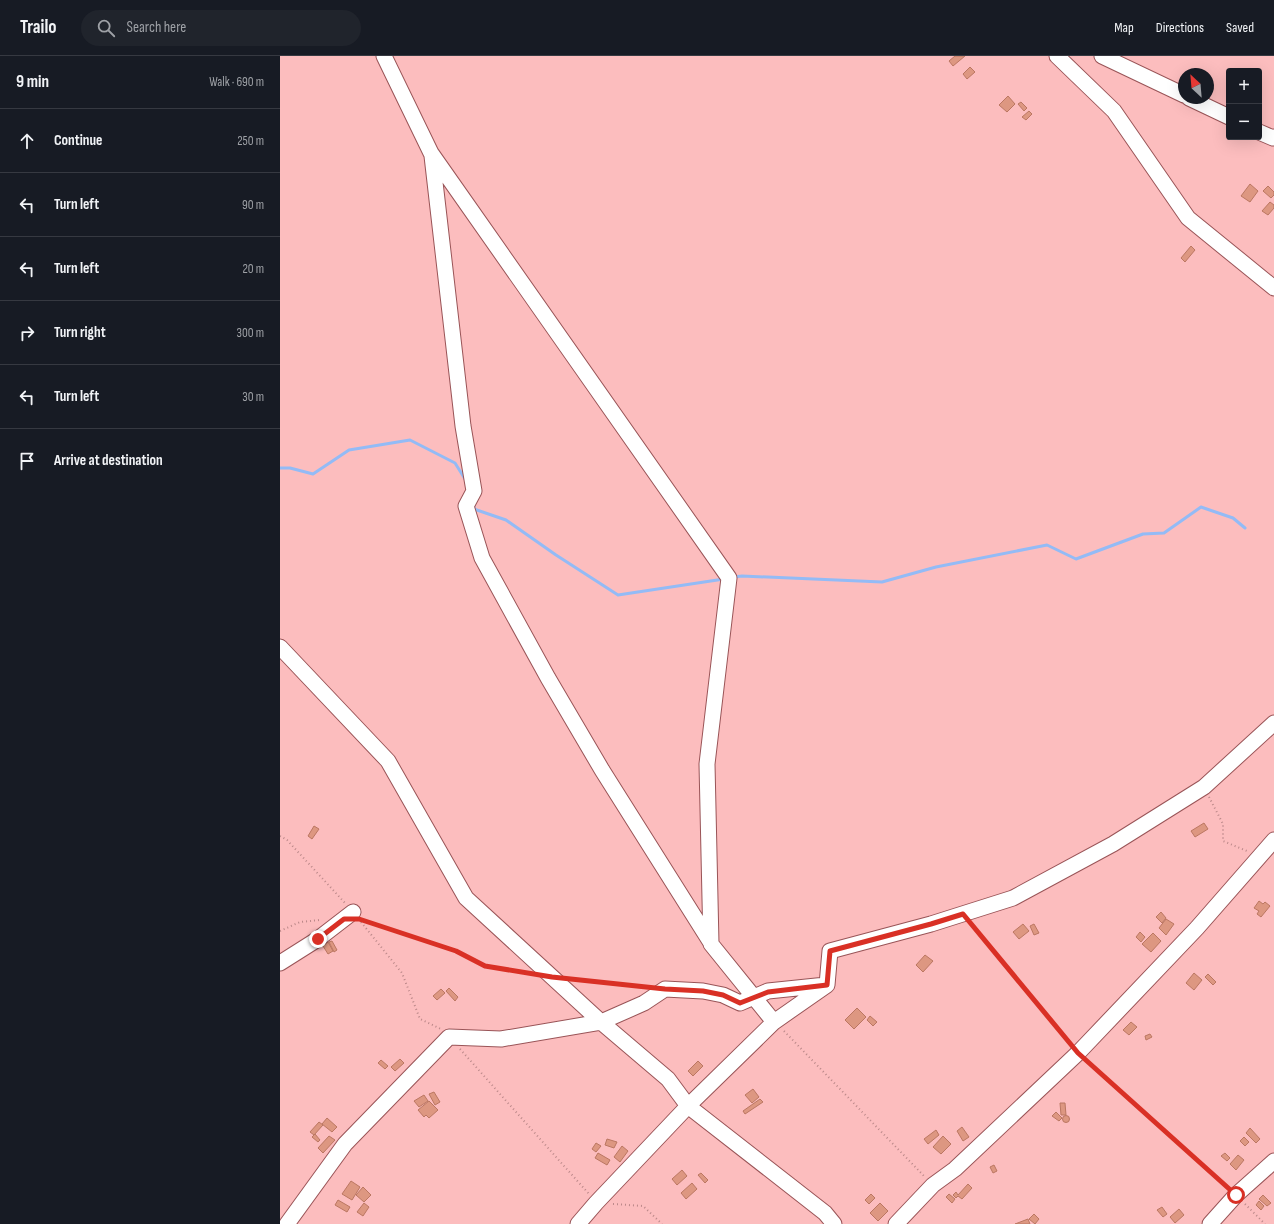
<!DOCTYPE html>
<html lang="en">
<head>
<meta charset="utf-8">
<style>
	:root { --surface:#171b24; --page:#20242c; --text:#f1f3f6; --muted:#9ea1a6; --line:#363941 }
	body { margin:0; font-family:"Sofia Sans Condensed",sans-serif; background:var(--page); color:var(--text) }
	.controls { position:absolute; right:12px; top:12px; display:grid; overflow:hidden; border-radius:4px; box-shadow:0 4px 16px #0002 }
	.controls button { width:36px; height:36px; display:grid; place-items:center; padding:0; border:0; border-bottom:1px solid var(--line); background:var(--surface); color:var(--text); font:20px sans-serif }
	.compass { position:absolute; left:898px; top:12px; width:36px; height:36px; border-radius:50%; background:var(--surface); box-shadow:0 4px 16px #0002; rotate:334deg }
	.stop { position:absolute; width:12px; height:12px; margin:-9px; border:3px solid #d93025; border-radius:50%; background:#fff }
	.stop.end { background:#d93025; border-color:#fff; box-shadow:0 1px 4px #0008 }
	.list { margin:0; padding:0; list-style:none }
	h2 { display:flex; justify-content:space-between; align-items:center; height:52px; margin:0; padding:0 16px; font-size:17px }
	h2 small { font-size:13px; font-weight:400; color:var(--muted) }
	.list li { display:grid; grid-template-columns:26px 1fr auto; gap:12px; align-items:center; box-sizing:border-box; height:64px; padding:0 16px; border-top:1px solid var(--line) }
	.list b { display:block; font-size:15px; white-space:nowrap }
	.list em { font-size:13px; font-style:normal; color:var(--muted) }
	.icon { flex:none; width:22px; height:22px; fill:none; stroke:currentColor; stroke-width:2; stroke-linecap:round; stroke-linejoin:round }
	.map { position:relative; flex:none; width:994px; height:1168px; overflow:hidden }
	header { display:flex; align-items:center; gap:24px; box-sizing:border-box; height:56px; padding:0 20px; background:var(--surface); border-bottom:1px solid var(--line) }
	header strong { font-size:19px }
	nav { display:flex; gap:22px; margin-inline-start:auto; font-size:14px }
	.search { width:280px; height:36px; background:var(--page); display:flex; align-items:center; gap:10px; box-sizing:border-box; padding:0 14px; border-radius:22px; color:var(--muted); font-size:15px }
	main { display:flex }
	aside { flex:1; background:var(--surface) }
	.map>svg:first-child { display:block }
</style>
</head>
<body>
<header>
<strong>Trailo</strong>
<div class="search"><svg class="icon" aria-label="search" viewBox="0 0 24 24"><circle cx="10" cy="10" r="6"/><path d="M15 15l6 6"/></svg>Search here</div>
<nav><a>Map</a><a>Directions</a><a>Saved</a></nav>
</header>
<main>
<aside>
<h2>9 min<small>Walk · 690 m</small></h2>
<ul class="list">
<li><svg class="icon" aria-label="ahead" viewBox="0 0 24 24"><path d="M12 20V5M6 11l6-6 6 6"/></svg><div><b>Continue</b></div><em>250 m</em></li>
<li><svg class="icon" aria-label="left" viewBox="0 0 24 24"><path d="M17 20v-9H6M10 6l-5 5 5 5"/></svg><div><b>Turn left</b></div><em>90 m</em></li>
<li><svg class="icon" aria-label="left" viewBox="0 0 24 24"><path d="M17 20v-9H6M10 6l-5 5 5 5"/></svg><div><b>Turn left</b></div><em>20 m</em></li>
<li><svg class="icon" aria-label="right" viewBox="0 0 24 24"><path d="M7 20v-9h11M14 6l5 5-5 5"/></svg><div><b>Turn right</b></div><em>300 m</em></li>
<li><svg class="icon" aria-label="left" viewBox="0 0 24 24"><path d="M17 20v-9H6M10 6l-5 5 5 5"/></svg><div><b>Turn left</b></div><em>30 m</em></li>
<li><svg class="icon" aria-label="arrive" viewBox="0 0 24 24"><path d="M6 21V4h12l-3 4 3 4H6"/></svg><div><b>Arrive at destination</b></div></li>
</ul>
</aside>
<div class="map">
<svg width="994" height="1168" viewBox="0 0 994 1168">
	<rect width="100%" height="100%" fill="#fcbdbe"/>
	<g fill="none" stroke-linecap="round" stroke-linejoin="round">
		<path stroke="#93bbf6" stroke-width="3" d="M0,412H10L33,418L69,394L130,384L175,407L185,423
			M194,450V453L226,464L276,499L338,539L444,523
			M454,521L462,520L602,526L656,511L767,489L796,503L863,478L884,477L921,451L953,462L965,472"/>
	</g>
	<path fill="#dd9781" stroke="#bb7762" d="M675,0H685L673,10L669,5Z
		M690,11L695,16L687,23L683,18Z
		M728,40L735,48L727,56L719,49Z
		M741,46L747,52L744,55L738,48Z
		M749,55L752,58L746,64L742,61Z
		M970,128L978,135L970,146L961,140Z
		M988,130L994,136V139L991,142L983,135Z
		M990,146L994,149V152L988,159L982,155Z
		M911,190L915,194L905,206L901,202Z
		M924,767L928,773L915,781L911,775Z
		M34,770L39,773L32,783L28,780Z
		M979,845L983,848L985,846L990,850L981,861L977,858L979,855L974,852Z
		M881,856L886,862L882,867L876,861Z
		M886,863L894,868L886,879L879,872Z
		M743,868L749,875L739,883L733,876Z
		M754,868L759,877L754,879L750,870Z
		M860,876L865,881L861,886L856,881Z
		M873,877L881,885L871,896L862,888Z
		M52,885L57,894L54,896L49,886Z
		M48,886L53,895L48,898L43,890Z
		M645,899L653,905L643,916L636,909Z
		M914,917L922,924L914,934L906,927Z
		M928,918L936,926L933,929L925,921Z
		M169,932L178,941L175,945L166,935Z
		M161,933L165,937L157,944L153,940Z
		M577,952L586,961L574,973L565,964Z
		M590,960L597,966L593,970L587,964Z
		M851,966L857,971L849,979L843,974Z
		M870,978L872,981L866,984L865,980Z
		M120,1003L124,1007L115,1015L111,1011Z
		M101,1004L108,1010L105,1013L98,1007Z
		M418,1005L423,1010L413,1020L408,1015Z
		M473,1033L479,1041L472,1047L465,1039Z
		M154,1036L160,1046L155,1049L149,1038Z
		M144,1039L148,1045L139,1051L134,1045Z
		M480,1043L483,1046L465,1058L463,1055Z
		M149,1045L158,1054L149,1062L146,1059L144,1061L138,1054Z
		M780,1047H785L786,1059H781Z
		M776,1056L782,1062L779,1065L772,1060Z
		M782.5 1063a3.5 3.5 0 1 1 7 0a3.5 3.5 0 1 1-7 0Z
		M47,1062L57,1071L52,1076L42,1068Z
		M39,1066L43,1069L34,1079L30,1076Z
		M682,1071L689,1081L683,1085L677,1075Z
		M970,1072L980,1083L976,1087L966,1077Z
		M656,1074L659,1079L648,1088L644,1083Z
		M35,1078L40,1084L38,1086L32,1081Z
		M49,1080L55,1084L43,1097L38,1092Z
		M663,1080L671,1088L661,1098L653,1091Z
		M964,1081L969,1086L965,1090L960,1085Z
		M327,1083L337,1086L334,1092L325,1089Z
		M316,1087L321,1090L316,1096L312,1093Z
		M342,1090L348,1095L340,1106L334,1101Z
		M318,1097L330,1104L327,1109L315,1102Z
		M945,1097L950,1102L947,1105L941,1100Z
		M958,1099L964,1104L956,1114L950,1108Z
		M714,1109L717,1115L713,1117L710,1111Z
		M402,1114L407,1120L397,1129L392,1123Z
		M421,1117L428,1124L425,1127L418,1119Z
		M71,1125L80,1131L72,1144L62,1138Z
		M412,1127L417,1133L406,1143L401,1137Z
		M688,1128L692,1132L682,1143L678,1140L676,1142L673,1139L676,1136L678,1139Z
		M83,1131L91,1139L84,1146L76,1139Z
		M591,1138L595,1142L589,1148L585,1144Z
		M669,1138L675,1143L672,1147L666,1141Z
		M983,1139L991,1147L987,1150L979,1143Z
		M58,1144L70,1151L67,1156L55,1149Z
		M979,1145L984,1150L981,1154L976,1149Z
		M84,1147L89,1151L83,1160L77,1156Z
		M600,1147L608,1155L598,1165L590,1157Z
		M882,1151L887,1158L883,1161L877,1154Z
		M899,1153L904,1159L895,1167L890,1161Z
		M754,1158L759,1163L755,1168L749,1163Z
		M748,1163L750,1168H735Z"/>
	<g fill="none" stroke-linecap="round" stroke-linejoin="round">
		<defs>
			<path id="minor" d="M104,0L151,97L449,522L427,708L431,888L494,966
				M777,0L834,55L908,162L994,232
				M822,0L904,39
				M909,42L949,61
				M979,76L993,82L994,81
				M152,100L183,370L194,435L186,450L202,502L268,622L322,714L431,887
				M0,591L108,705L186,842L321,966L388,1023L408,1050L545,1157L554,1168
				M0,907L38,883L73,856
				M7,1168L65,1088L169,981L221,983L321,966L364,947L385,933L423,935L443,939L460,947L488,935L546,929
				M298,1168L316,1147L408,1050L494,966L547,929L550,895L651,868L733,842L833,788L924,731L994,667
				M616,1168L653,1129L675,1113L798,997L917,872L994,784
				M930,1168L956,1139L994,1105"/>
		</defs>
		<use href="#minor" stroke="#995457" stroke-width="17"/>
		<path stroke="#bb8889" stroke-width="2" stroke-dasharray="1 3" stroke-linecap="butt" d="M929,741L943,768V785L967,795
			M0,780L7,784L65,847
			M82,864L176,895L205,910L249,917
			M81,866L122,917L140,963L161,973
			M691,868L791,988
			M0,875L20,866L40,864
			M293,923L366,931
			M504,975L644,1120
			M180,993L309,1138
			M808,1005L947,1131
			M333,1148L363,1150L382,1168
			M965,1148L985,1168"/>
		<use href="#minor" stroke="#fff" stroke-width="15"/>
	</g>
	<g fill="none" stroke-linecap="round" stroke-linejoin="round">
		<path stroke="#d93025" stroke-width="5" d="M38,883L64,863H79L176,895L205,910L272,921L385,933L423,935L443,939L460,947L488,936L547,929L550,895L651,868L683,858L798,997L956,1139"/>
	</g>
</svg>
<div class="controls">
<button>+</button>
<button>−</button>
</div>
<svg class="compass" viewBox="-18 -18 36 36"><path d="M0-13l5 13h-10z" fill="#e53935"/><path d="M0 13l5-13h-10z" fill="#9ea1a6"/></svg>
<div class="stop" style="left:956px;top:1139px"></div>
<div class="stop end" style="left:38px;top:883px"></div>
</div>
</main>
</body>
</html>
